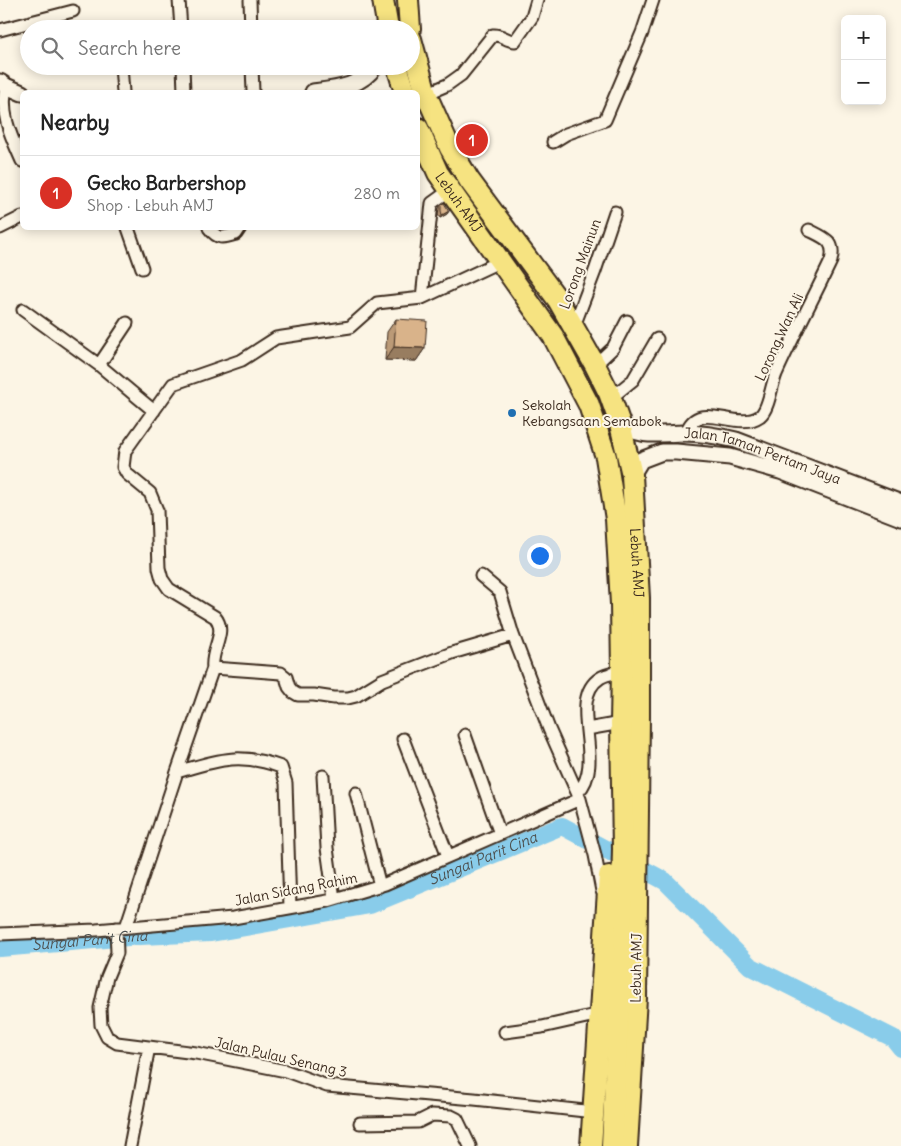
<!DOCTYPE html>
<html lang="en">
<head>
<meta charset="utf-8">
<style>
	:root { --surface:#fff; --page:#f6f6f6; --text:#222; --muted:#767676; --line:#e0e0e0; --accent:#d93025 }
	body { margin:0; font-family:Delius,sans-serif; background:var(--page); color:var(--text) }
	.controls { position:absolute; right:15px; top:15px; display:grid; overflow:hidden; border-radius:8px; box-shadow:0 2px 12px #0003 }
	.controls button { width:45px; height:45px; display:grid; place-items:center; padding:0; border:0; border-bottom:1px solid var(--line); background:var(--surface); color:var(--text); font:25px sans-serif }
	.you { position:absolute; left:539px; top:555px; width:18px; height:18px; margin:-12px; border:4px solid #fff; border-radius:50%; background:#1a73e8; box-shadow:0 0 0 8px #1a73e833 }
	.badge { display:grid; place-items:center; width:32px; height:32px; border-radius:50%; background:var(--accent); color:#fff; font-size:16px; font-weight:700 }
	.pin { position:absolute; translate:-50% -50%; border:2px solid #fff; box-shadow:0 1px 5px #0006 }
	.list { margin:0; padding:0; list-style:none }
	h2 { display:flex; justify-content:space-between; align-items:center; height:65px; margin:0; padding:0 20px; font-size:21px }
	h2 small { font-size:16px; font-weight:400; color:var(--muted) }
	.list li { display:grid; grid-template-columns:32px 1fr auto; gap:15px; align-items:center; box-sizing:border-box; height:75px; padding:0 20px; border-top:1px solid var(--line) }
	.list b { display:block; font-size:19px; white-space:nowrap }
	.list p { margin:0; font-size:16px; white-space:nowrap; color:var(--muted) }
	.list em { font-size:16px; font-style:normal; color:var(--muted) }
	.icon { flex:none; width:28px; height:28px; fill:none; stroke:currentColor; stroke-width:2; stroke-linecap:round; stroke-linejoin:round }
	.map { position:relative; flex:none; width:901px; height:1146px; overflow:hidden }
	.search { position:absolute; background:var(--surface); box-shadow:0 2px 12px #0003; left:20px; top:20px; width:400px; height:55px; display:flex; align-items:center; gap:12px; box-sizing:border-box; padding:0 18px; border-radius:28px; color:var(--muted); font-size:19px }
	.panel { position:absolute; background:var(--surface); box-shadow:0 2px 12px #0003; left:20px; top:90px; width:400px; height:140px; border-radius:8px }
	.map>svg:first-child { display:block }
</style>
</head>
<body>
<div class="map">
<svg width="901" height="1146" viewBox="0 0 901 1146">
	<rect width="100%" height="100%" fill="#fcf5e5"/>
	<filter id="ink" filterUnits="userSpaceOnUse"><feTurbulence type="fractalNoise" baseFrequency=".02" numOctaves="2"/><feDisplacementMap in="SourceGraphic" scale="10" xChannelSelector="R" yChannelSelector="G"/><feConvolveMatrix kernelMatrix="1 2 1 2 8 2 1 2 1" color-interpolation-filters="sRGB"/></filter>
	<g filter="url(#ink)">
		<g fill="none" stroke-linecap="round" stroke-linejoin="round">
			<path stroke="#89ccea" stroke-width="18" id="s1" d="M0,948L140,936L211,933L370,905L562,826L665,881L750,966L893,1038L901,1048"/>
			<defs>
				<path id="street" d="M179,0L181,29
					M250,0L251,29
					M0,30L73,11
					M121,66L123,92
					M183,66L184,92
					M252,66L253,92
					M6,86C0,115 11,136 22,161
					M426,94L447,85L461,75L493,35C502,34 506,41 515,41L532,17L537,0
					M553,142L566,134L605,120L642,33L653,0
					M0,228L22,217
					M128,228L142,268
					M209,228C218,240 223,238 236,234L240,228
					M422,298L432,203L450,190
					M23,310L99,365L154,411
					M574,326L595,271L615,212
					M99,365L127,323
					M595,365L613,348L627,321
					M611,398L633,380L657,339
					M686,433C698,397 736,433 760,416C769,409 771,386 776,374C793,336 813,299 831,261C836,241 825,238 809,230
					M481,576L500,592L513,635L549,729L580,799L595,855L602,891
					M213,668L281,673L286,677L289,687L293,692L298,695H314L334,698H348L356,696L382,680L452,653L513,635
					M587,729L621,723
					M465,735L500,834
					M403,739L448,856
					M177,772C218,760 239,752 281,767L286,783L290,908
					M323,776L327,848L334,899
					M578,792C607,763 566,700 600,678C606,674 615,673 622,671
					M356,793L380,886
					M126,927L177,772L213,668C210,650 228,632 215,617L169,589L162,579L159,568L157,510L150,493L127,474L123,467L125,451L173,384L242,360L276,338L350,327L377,303L422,298L501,261
					M116,928L117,953L107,977L100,1008L101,1025L107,1037L117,1043L196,1053L286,1071L327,1086L474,1099L594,1112
					M0,934L96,930L233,918L328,901L385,884L580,799
					M505,1032L542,1027L600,1014
					M360,1123L418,1122L432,1115L451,1116L457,1119L470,1146
					M130,1146L149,1047"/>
				<g id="secondary">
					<path d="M0,82L6,86L22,93"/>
					<path d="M313,92C336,89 361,87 375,66"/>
					<path id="s2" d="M620,424C643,439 659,433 685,433C702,433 719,436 736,440L901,503"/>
					<path d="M632,475L641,460L662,452H676L730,457L780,471L901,518"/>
				</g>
				<g id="highway">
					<path d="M383,0L388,29"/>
					<path d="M408,0L410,29"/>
					<path id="s3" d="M411,39L426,94L450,148L469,180L558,300L595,365L609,393L620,424L632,475L639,598V717L636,998L627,1146"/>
					<path d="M397,66L405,92"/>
					<path id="s4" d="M418,128L438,173L553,336L589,405L606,457L616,519L621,604L622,671L621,723L623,849L619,998L612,1146"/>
					<path d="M591,1146L609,876"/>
				</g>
			</defs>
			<use href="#street" stroke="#3b2a1e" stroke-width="15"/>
			<use href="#secondary" stroke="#3b2a1e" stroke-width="19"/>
			<use href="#highway" stroke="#3b2a1e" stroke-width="24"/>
			<use href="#street" stroke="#fcf5e5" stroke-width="11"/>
			<use href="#secondary" stroke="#fcf5e5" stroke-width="15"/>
			<use href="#highway" stroke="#f6e381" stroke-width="20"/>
		</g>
		<path fill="#bb9a77" stroke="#3b2a1e" d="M441,204L449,211L447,214L440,218L438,215L439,208Z
			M396,319L425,348L416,361L385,360L387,332Z"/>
		<path fill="#987d61" stroke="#3b2a1e" d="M449,211L447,214L440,218L442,215Z
			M394,347L425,348L416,361L385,360Z"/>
		<path fill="#d9b38a" stroke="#3b2a1e" d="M444,203L449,211L442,215L441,211V204Z
			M396,319L427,321L425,348L394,347Z"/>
	</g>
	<circle fill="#1f6fb2" stroke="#fcf5e5" stroke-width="2" cx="512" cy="413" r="5"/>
	<g text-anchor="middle" stroke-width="4" stroke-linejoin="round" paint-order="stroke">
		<g font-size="14" fill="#3b2a1e" stroke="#fcf5e5">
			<text dy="5" stroke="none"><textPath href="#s4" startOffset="85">Lebuh AMJ</textPath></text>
			<text transform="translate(580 264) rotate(-70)" y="5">Lorong Mainun</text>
			<text transform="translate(779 337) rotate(-65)" y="5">Lorong Wan Ali</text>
			<text dy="5" stroke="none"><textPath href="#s2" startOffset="148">Jalan Taman Pertam Jaya</textPath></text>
			<text dy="5" stroke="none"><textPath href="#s3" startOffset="582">Lebuh AMJ</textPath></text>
			<text transform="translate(296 889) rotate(-11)" y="5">Jalan Sidang Rahim</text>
			<text transform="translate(636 968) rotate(-89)" y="5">Lebuh AMJ</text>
			<text transform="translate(281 1057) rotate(13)" y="5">Jalan Pulau Senang 3</text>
		</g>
		<g font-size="14" fill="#3b2a1e" stroke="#fcf5e5" text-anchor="start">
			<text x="522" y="410">Sekolah<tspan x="522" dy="16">Kebangsaan Semabok</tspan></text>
		</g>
		<g font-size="15" font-style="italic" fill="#4e5251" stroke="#fcf5e5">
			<text dy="5" stroke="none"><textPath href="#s1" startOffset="495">Sungai Parit Cina</textPath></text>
			<text dy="5" stroke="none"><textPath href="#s1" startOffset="90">Sungai Parit Cina</textPath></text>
		</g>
	</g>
</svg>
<div class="controls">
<button>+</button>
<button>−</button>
</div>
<div class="you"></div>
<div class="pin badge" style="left:472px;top:140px">1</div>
<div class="search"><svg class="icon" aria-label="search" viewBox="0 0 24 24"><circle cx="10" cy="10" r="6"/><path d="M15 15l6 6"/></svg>Search here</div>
<section class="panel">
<h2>Nearby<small></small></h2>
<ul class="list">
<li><span class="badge">1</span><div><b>Gecko Barbershop</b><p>Shop · Lebuh AMJ</p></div><em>280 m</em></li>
</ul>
</section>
</div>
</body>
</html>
